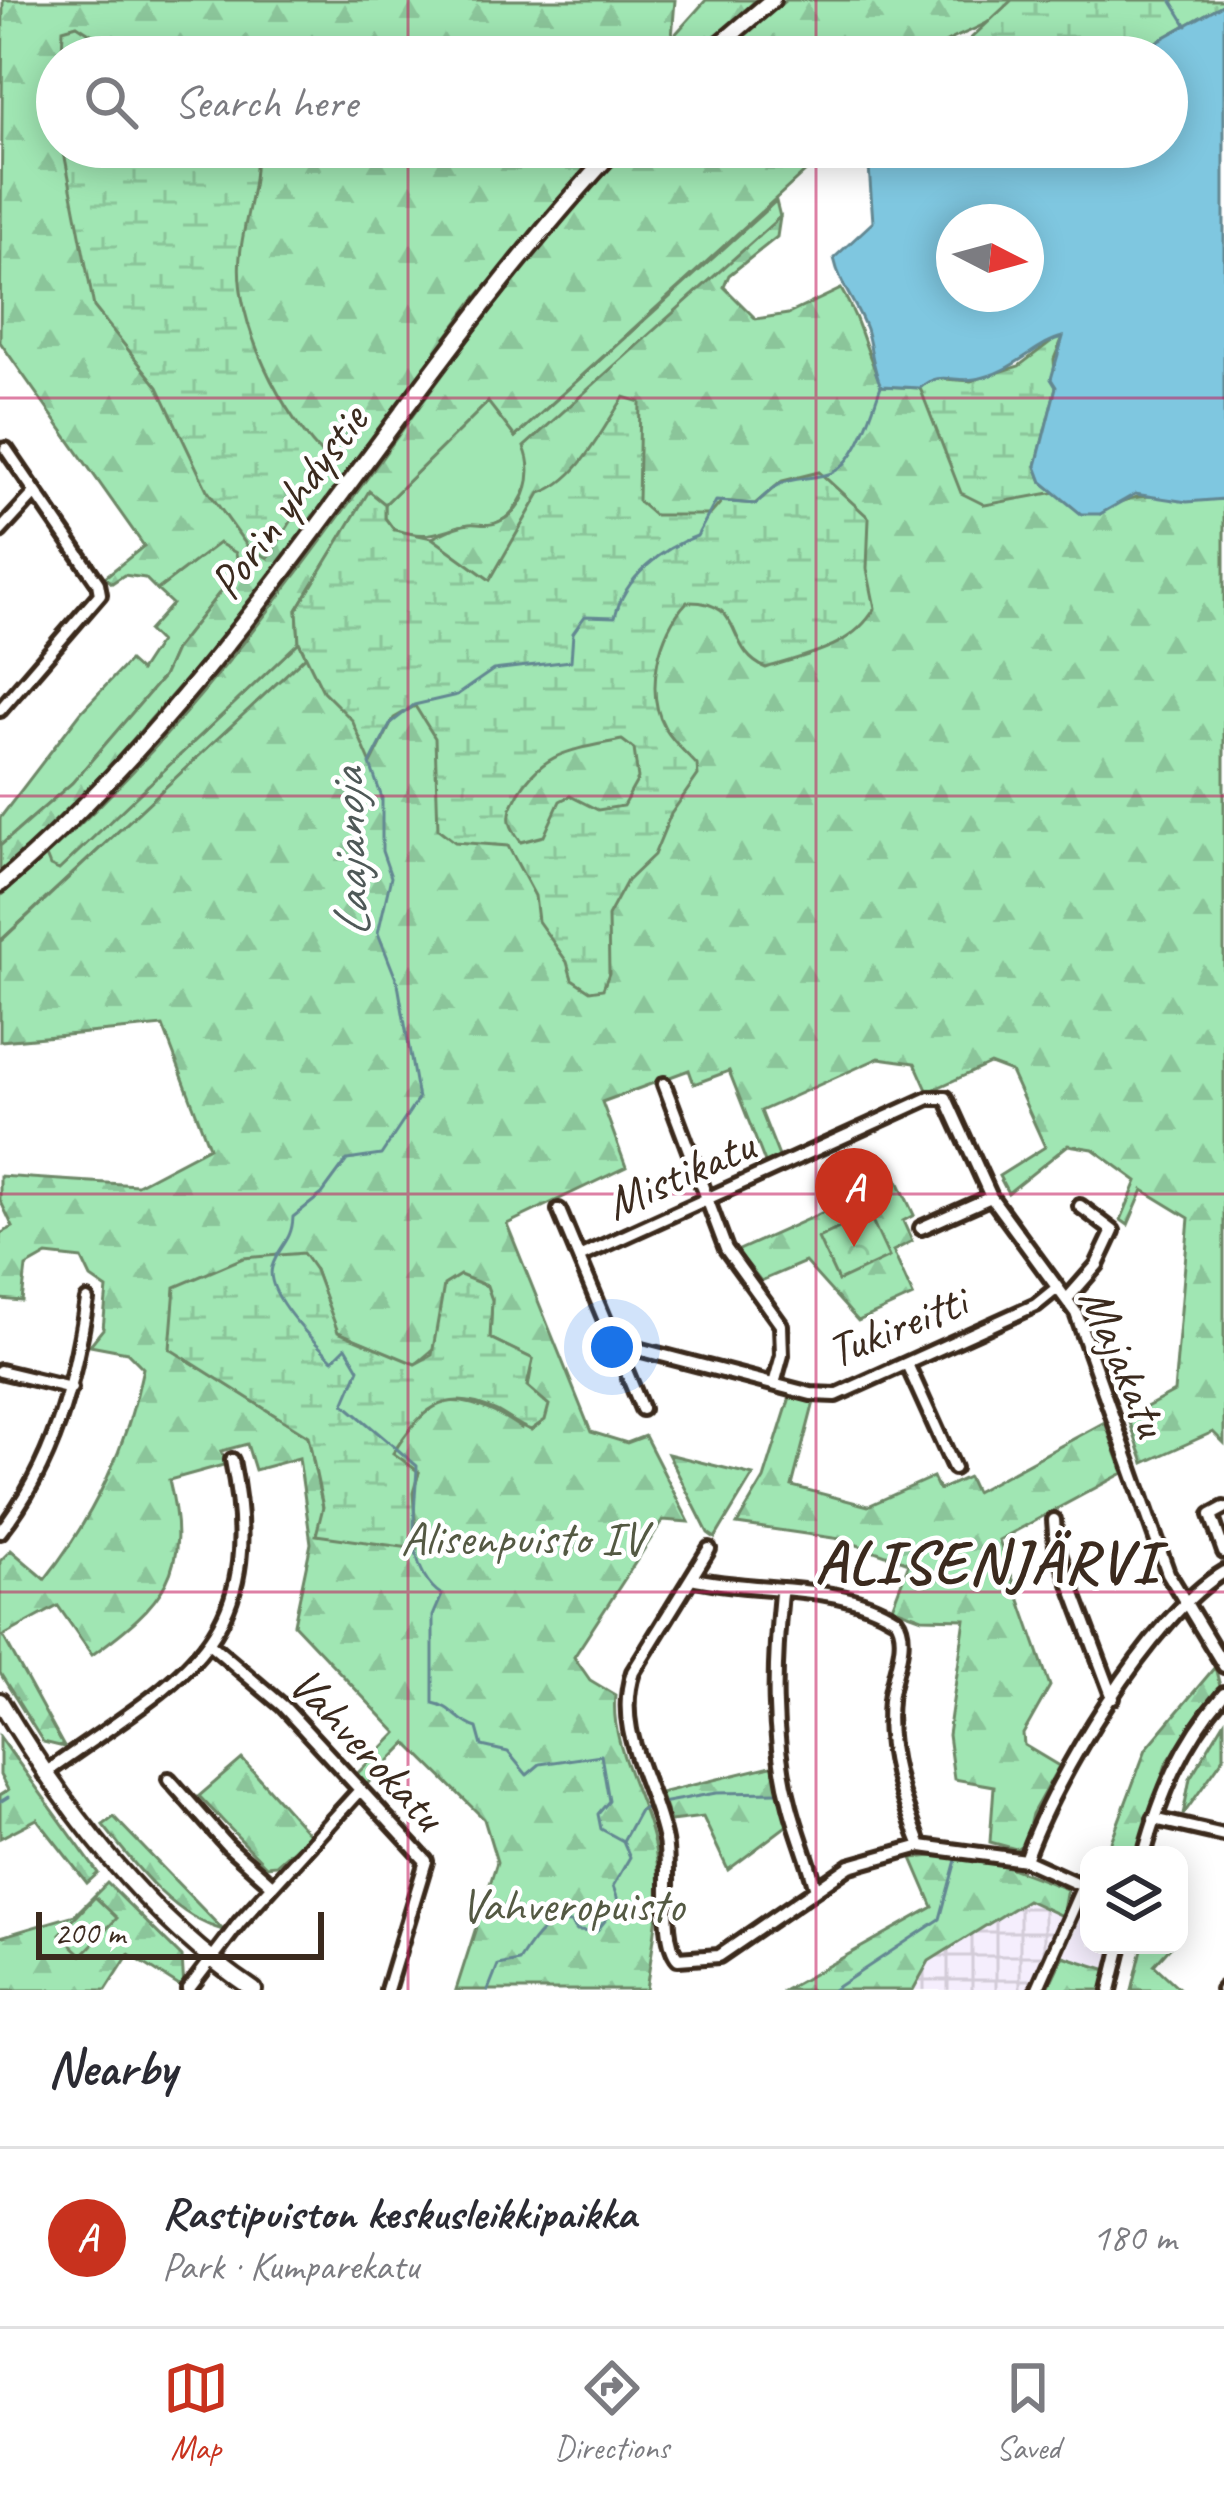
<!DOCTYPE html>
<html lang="en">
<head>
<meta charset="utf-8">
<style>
	:root { --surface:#fff; --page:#f2f2f3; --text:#2b2b33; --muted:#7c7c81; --line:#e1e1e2; --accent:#c8321e }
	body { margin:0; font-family:Caveat,sans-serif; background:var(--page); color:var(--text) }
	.controls { position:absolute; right:36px; bottom:36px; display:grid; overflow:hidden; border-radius:24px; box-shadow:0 6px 30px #0003 }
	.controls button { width:108px; height:108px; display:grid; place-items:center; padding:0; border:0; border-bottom:3px solid var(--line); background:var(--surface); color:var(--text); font:60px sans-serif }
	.compass { position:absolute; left:936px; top:204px; width:108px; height:108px; border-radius:50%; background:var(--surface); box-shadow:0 6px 30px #0003; rotate:96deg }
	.scale { position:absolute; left:36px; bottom:30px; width:288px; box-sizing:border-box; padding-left:12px; border:6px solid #3b2a1e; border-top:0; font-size:33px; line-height:42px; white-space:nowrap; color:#3b2a1e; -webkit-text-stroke:9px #fff; paint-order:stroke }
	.you { position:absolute; left:612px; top:1347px; width:42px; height:42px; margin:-30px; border:9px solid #fff; border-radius:50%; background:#1a73e8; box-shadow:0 0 0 18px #1a73e833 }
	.badge { display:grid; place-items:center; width:78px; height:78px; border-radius:50%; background:var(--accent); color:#fff; font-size:39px; font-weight:700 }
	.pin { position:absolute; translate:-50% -99px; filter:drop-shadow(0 3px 6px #0008) }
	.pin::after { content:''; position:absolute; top:63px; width:42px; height:36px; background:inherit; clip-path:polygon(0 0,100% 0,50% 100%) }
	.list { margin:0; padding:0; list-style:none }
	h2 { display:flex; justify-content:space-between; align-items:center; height:156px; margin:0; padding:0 48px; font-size:51px }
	h2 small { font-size:39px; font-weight:400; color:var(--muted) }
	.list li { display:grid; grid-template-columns:78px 1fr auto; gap:36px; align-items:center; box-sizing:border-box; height:180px; padding:0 48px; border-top:3px solid var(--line) }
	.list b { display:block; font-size:45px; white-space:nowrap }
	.list p { margin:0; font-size:39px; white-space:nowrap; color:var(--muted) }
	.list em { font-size:39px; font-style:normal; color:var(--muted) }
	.icon { flex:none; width:66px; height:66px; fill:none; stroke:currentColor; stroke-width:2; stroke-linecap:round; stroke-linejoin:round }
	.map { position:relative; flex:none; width:1224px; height:1990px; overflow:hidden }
	.search { position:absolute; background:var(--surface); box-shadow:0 6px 30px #0003; left:36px; right:36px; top:36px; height:132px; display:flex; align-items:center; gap:30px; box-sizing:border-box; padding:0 42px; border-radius:66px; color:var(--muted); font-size:45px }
	.sheet { height:336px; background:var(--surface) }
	nav { display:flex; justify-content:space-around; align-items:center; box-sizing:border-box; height:168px; border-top:3px solid var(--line); background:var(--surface); font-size:33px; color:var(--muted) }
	nav a { display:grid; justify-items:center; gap:6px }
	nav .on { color:var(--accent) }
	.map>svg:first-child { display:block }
</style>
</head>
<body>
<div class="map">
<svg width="1224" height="1990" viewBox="0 0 1224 1990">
	<defs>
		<pattern id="industrial-grid" width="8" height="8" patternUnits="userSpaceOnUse" patternTransform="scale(3)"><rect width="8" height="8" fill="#f5eefd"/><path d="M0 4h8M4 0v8" fill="none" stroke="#d3ccd8"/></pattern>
		<pattern id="forest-firs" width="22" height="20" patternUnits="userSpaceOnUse" patternTransform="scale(3)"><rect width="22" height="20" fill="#a0e6b3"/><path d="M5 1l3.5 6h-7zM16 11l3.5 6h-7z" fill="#8bc59a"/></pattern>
		<pattern id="wetland-marsh" width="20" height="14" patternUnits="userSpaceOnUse" patternTransform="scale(3)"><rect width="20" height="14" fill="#a0e6b3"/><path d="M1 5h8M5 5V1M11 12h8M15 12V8" fill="none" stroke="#8bc59a"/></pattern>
		<pattern id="park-crowns" width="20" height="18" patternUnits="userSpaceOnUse" patternTransform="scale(3)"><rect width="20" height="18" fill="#a0e6b3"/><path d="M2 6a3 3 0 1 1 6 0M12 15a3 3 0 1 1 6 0" fill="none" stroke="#8bc59a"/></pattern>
	</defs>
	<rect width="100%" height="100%" fill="#fff"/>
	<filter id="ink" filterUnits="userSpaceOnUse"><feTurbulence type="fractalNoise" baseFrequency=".00833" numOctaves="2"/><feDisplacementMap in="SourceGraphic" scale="24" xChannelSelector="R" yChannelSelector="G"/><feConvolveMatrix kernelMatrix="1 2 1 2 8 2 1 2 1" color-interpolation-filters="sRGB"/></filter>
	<g filter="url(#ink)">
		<path fill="#f5eefd" d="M1089,1900V1945H1114L1108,1970L1063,1956Z"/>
		<path fill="url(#industrial-grid)" d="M1027,1900L1062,1916L1028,1990H913L929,1961Z"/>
		<path fill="#a0e6b3" stroke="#6e8868" stroke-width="3" d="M776,201L780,217L533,465C529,487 515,522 489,525C479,526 471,523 460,526C434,535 422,538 394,530L385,518V504L489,401L515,437Z
			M219,542L237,553L239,568L176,648L163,677L72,783L0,846V818L81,712L129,661L140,671L159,642L148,631L172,604L157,590Z
			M299,642L306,657L0,941V896L46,856L59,869Z"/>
		<path fill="url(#forest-firs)" stroke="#6e8868" stroke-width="3" fill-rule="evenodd" d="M3,0H675L672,38L706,0H756L694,57H57V147H608L473,301L241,616L79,801L0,874V846L72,783L163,677L176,648L239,568L236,553L219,543L157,590L145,578L124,575L112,583L105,577L144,546L0,342Z
			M786,0H1012C990,33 955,29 926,57H718Z
			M628,147H832L515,437L488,402L385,504L369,492L297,610L299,642L59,870L50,866L46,856C276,652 419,370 628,147Z
			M780,217L777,237L729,275L724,287L756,319L788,314L841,289C862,324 865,351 882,386L920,388L931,378L1042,482L1100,514C1138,482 1179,503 1224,499V1443L1213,1432L1144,1463L1128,1417L1174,1392L1189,1218L1143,1190L1128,1225L1121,1220L1137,1181L1093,1149L1068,1145L1008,1193L999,1176L1045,1147L1011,1072L990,1064L928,1092L915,1063L879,1058L761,1111L780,1159L766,1165L729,1071L694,1084L689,1070L602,1102L626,1167L507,1224L591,1432L627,1443L645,1436L689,1522L663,1520L574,1657L590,1680L615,1695C610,1747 642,1791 653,1840C666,1890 653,1940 646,1990H456L497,1862L484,1819L407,1743L363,1788L353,1778L397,1733L294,1624L311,1543L299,1458L255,1470L247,1444L221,1451L227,1464L169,1480C192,1572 164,1603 92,1655L58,1606L3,1636L64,1747L43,1742L0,1673V1561L11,1550L45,1579C93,1518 128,1445 143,1368L127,1352L90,1345L103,1329L107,1289L91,1278L82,1259L47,1255L26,1267L22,1301L0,1299V1234L13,1227L0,1200V1176L137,1185L209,1147L163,1026L0,1041V942L432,538C443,533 457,525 469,524C480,523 488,527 498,522C527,511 535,472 524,447ZM315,1270L337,1332L415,1365L492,1300L490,1338L533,1359L521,1428C494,1409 451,1388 420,1413C409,1421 401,1442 393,1454L419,1472L413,1493L417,1548L323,1508L308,1436L171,1349Z
			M897,1179L914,1215L903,1221L912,1241L893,1251L913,1296L858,1321L805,1262L761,1281L737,1251Z
			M790,1397L814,1402L792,1486L868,1506L933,1477L939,1490L968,1477L975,1492L1105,1422L1123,1473L999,1540L1050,1686L1023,1734L1024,1745L1059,1766L1032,1814L1025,1843L1016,1849L990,1842L994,1786L954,1779L948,1735L965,1619L922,1618L892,1607L909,1563L840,1539L737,1524L764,1479Z
			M668,1454L753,1475L715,1538L708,1533Z
			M1215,1667L1220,1686L1166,1764L1138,1855H1106L1146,1749Z
			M1224,1722V1757L1183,1815L1190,1778Z
			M0,1737L98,1873L87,1883L37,1819L0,1838V1795L8,1790L0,1775Z
			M242,1759L310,1835L276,1865L266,1866L199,1796Z
			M775,1765L789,1824L728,1870L703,1817L670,1821L660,1793Z
			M114,1817L223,1930C173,1917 135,1865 103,1825Z
			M943,1855L987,1859L1067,1889L1062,1916L1027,1900L929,1961L913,1990H785L933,1907L912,1858Z
			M107,1883L182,1957L184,1989L129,1954L106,1990H0V1937L75,1915Z
			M1143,1945H1172L1154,1965L1181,1990H1132Z
			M1063,1956L1108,1970L1103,1990H1047Z"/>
		<path fill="url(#wetland-marsh)" stroke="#6e8868" stroke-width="3" fill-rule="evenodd" d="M1012,0H1224V4L1129,57H951Z
			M77,25L108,45L174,57H62L63,29Z
			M63,147H255C258,187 244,217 240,256C233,321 283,418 329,461L268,558L248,547L207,490L158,387L94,307Z
			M1058,336L1063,337L1054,359L1056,387L1036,466L1042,482L1056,492L985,505L961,493L920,388L931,378L971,381L1019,366Z
			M624,397L640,402L638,501L654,515H710L722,501L755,504L782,481L819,472L869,518L867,569L875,608C852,648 808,654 766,668C723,650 747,600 687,602C659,631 644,691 665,728C672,741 687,754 697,765L698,775L671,814L654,855L627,881L608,916L609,973L603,989L590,991L572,979L567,962L538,921L535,896L508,846L455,842L438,829L435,738L415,706L394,718L371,764L352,720L323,691L299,642L297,610L369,491L385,504V518L394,530L432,538L490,580L540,493C579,481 602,429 624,397ZM622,740L634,749L638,779L623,806L598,810L570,796L560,801L544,836L521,842C510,827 505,818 515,800C540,751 572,750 622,740Z
			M303,1253L315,1270L338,1332L415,1364L432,1355L444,1285L460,1275L487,1286L492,1300L490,1338L533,1359L527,1386L549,1405L545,1420L531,1430C517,1426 509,1417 497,1411C442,1385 420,1412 393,1453L419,1472L413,1493L417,1549L316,1535L323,1507L308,1436L170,1349L175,1287L243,1258Z"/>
		<path fill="url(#park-crowns)" stroke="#6e8868" stroke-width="3" d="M869,1214L889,1257L838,1281L818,1238Z
			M95,1897L117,1918L82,1955L60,1934Z"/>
		<path fill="#7fc7e0" stroke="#648892" stroke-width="3" fill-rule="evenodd" d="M1224,4V499L1187,502L1135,494L1100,514H1081L1042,482L1036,466L1056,387L1051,379L1063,337C1037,342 1012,374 975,379C953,383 940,370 920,388L881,386C872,367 872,349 866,329C857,304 840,286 834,258L873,222L868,153L875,147H1167V57H1129ZM954,222H1026V294H954Z"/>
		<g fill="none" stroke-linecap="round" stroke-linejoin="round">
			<path stroke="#648892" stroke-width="3" d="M1171,0L1187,26
				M0,1802L8,1797
				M661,1803L716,1793L778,1792
				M623,1841L640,1810L652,1806
				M488,1990L498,1965L519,1961C532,1941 544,1919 571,1923L577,1931L596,1932L619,1903L613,1886L630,1857L623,1841L601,1829L598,1814L609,1801L601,1755L540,1764L527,1775L508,1752L482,1746L477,1728C458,1723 452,1706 433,1703V1616L442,1595C402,1568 416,1506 417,1466L344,1404L359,1369L346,1347L333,1360C314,1342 264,1294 272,1267C279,1245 292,1242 293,1217L322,1194L347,1160L381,1155L418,1099L398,984L378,933L391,877L382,851V798L370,764L391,723L414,705L457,695L493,670L571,661L573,633L585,616L615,617C624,578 662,548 697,536L716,501L756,504C784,475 789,482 825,475C857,469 871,411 881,386
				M833,1990L940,1919L956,1860"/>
			<defs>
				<path id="minor" d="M0,531L34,494
					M0,710L100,594L98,583L6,449
					M664,1084L726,1249L781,1325L782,1355L774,1384
					M559,1210L642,1409
					M921,1228L991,1197
					M579,1257L929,1098H946L991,1197L1076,1313L1168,1573L1224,1666
					M1068,1298L1097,1265L1113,1231L1080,1206
					M615,1343L811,1394L836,1395L1036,1305L1057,1288
					M907,1364L954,1468
					M0,1371L71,1388
					M1224,1508L1211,1515L1224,1552
					M1054,1520L1056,1546L1113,1698
					M0,1532C54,1464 74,1384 87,1300
					M709,1549L633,1672C613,1732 654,1783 665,1841C671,1871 660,1939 678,1959L719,1956L850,1866L921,1846L1025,1860L1089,1889
					M691,1578C758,1594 838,1581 896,1619C911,1639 892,1677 890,1700C885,1752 902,1798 921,1846
					M781,1593C774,1663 771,1738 790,1806C797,1833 808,1859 815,1886
					M210,1644L283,1706L426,1861L387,1990
					M44,1774C177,1678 270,1646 232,1460
					M169,1779L227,1845L272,1885
					M1154,1819L1224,1835
					M1144,1855C1161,1793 1182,1743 1224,1694
					M1025,1860C1053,1780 1151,1615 1224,1572
					M188,1990L239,1923L359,1791
					M1037,1990L1083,1886
					M1110,1990L1121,1945
					M1222,1990L1224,1988"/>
				<path id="major" d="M705,57L772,0
					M0,884C246,674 398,382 617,147
					M0,1701C66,1811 147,1918 254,1990"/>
			</defs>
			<use href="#minor" stroke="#3b2a1e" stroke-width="20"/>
			<use href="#major" stroke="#3b2a1e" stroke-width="22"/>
			<use href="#minor" stroke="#fff" stroke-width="10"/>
			<use href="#major" stroke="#fff" stroke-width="14"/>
		</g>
	</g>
	<path fill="none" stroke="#c2185b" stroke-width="3" stroke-opacity="0.55" d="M408,0V57M816,0V57M408,147V1990M816,147V1990M0,398H1224M0,796H1224M0,1194H1224M0,1592H1224"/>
	<g text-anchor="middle" stroke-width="9" stroke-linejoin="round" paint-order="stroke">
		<g font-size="48" fill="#3b2a1e" stroke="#fff">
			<text transform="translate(287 501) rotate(-53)" y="17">Porin yhdystie</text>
			<text transform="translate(679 1173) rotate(-24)" y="17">Mistikatu</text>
			<text transform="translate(896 1325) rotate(-22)" y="17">Tukireitti</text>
			<text transform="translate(1125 1361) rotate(67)" y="17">Majakatu</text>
			<text transform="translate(368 1748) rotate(47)" y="17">Vahverokatu</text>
		</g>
		<g font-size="48" fill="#545943" stroke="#fff">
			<text x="523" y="1554">Alisenpuisto IV</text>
			<text x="572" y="1921">Vahveropuisto</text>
		</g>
		<g font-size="51" font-style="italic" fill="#4f5958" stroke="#fff">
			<text transform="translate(348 854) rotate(-92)" y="18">Laajanoja</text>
		</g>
		<g font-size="60" font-weight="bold" letter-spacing="3" fill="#3b2a1e" stroke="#fff">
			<text x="987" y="1582">ALISENJÄRVI</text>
		</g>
	</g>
</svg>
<div class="controls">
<button><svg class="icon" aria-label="layers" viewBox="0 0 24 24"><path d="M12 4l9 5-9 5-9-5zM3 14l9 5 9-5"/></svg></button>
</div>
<svg class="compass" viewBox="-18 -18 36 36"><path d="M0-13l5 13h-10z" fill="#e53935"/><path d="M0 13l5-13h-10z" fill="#7c7c81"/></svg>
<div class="scale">200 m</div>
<div class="you"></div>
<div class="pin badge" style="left:854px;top:1247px">A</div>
<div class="search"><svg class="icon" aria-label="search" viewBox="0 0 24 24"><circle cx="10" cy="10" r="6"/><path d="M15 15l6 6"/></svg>Search here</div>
</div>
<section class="sheet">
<h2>Nearby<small></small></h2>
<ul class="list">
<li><span class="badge">A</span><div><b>Rastipuiston keskusleikkipaikka</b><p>Park · Kumparekatu</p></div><em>180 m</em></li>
</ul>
</section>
<nav>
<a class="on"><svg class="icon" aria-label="map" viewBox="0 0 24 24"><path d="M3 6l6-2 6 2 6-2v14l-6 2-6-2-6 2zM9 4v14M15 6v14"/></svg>Map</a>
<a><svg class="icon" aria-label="directions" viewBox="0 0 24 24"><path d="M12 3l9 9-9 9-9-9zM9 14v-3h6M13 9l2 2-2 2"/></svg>Directions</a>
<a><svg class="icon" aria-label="saved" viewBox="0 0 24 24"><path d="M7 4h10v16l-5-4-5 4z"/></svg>Saved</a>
</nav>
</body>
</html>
